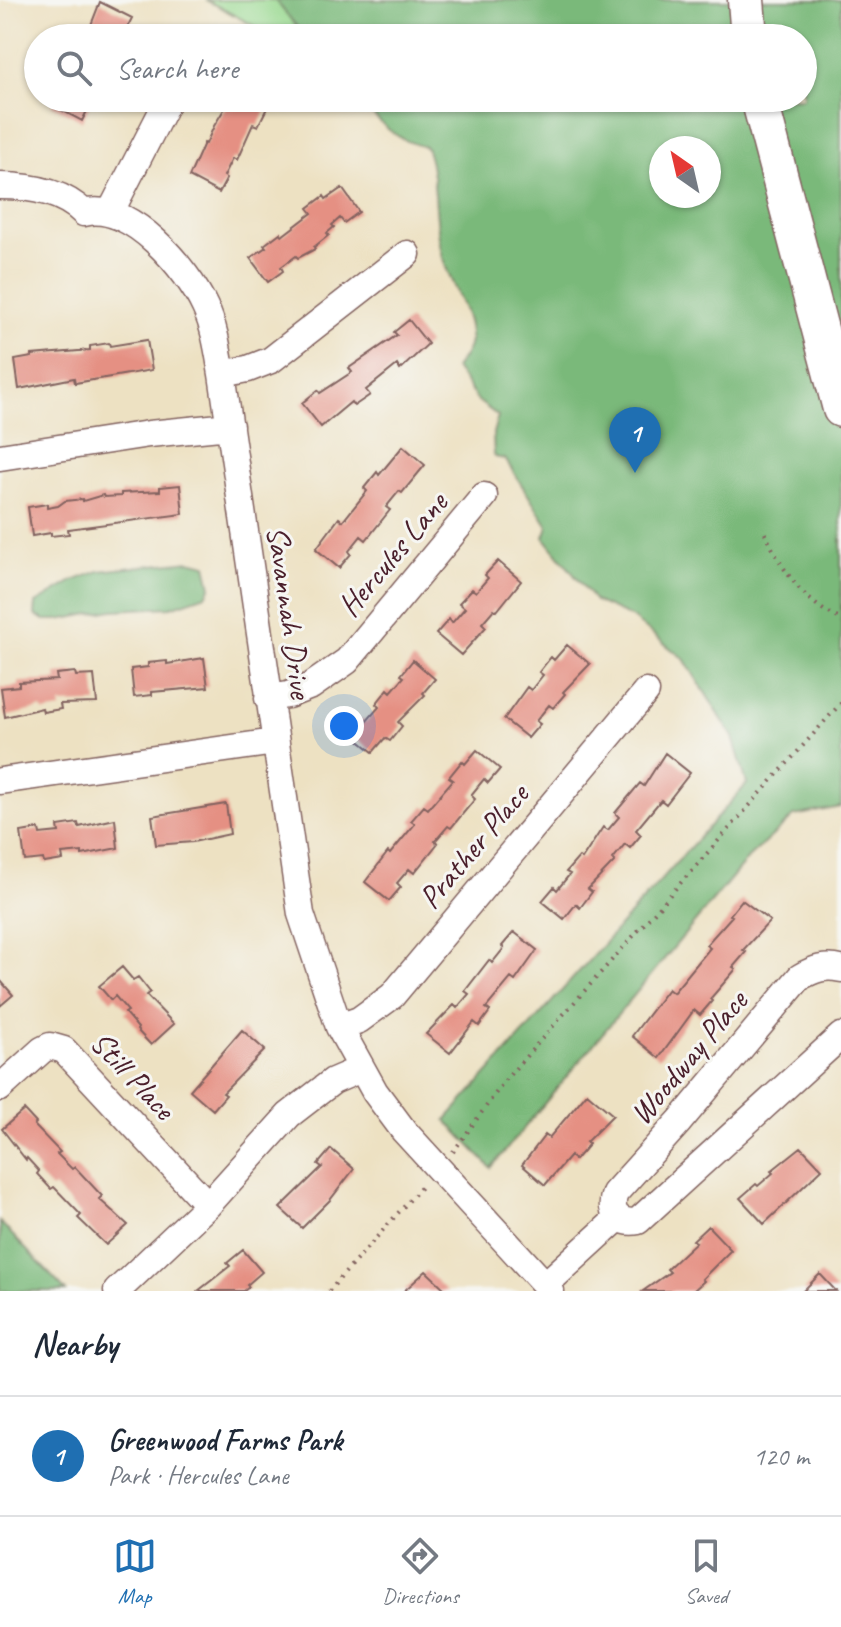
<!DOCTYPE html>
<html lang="en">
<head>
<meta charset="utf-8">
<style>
	:root { --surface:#fff; --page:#f6f6f7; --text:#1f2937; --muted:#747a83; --line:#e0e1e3; --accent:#1f6fb2 }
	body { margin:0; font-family:Caveat,sans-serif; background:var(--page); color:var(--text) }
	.compass { position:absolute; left:649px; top:136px; width:72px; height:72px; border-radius:50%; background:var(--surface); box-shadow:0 2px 6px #0004; rotate:326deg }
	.you { position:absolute; left:344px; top:726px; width:28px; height:28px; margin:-20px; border:6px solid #fff; border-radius:50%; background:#1a73e8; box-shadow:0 0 0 12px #1a73e833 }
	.badge { display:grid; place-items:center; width:52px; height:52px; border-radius:50%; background:var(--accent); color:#fff; font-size:26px; font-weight:700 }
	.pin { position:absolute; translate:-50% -66px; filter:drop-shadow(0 2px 4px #0008) }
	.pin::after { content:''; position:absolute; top:42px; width:28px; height:24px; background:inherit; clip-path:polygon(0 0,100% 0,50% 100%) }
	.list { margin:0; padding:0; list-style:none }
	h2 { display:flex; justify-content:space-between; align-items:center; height:104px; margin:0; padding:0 32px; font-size:34px }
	h2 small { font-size:26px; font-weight:400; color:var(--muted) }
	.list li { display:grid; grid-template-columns:52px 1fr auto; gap:24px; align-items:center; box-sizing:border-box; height:120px; padding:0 32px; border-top:2px solid var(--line) }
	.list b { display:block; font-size:30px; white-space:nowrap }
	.list p { margin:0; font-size:26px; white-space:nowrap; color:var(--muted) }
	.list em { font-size:26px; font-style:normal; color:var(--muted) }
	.icon { flex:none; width:44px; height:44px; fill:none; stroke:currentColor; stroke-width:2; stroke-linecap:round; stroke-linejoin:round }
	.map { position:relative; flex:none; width:841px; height:1291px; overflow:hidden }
	.search { position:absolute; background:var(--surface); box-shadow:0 2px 6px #0004; left:24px; right:24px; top:24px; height:88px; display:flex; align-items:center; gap:20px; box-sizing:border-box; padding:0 28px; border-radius:44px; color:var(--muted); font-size:30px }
	.sheet { height:224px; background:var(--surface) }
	nav { display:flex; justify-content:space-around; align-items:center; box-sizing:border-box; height:112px; border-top:2px solid var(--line); background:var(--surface); font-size:22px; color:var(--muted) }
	nav a { display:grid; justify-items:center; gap:4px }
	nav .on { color:var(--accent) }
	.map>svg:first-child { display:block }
</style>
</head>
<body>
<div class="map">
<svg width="841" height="1291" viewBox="0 0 841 1291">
	<rect width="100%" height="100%" fill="#f6f6f2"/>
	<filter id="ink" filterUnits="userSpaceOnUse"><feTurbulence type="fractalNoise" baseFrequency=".0125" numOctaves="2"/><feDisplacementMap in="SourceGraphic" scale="16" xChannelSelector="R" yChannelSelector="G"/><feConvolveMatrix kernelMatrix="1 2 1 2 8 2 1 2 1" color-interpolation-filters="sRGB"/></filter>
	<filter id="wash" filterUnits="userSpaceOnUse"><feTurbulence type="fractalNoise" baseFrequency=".006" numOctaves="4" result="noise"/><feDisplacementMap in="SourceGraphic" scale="32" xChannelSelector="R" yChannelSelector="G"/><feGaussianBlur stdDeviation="1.8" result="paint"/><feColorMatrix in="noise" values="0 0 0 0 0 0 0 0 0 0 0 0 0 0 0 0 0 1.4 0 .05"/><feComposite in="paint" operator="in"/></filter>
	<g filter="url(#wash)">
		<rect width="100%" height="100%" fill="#ede1c2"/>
		<path fill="#98d98f" stroke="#717c5d" stroke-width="2" d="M206,0H479L512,38H277Z"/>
		<path fill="#7ab97a" stroke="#626c52" stroke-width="2" fill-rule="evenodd" d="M275,0H841V807L794,816L748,858L491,1168L446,1120L747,784L733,737L684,659L631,617L595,601L544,537L548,526L505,459L494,457L493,433L498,416L478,401L455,368C461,361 469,351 470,341C472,313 450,285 443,258C433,222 439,182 426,147C393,140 380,122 357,98H803V38H306ZM661,148H709V196H661Z
			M190,561L206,565L211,586L206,595L171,607L113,610L58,620H45L35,615L36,603L73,581L99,571Z
			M0,1222L66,1291H0Z"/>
		<g id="blocks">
			<path fill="#e59083" d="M100,2L132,18L124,34V38H86Z
				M56,98H99L95,105L91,103L82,121L52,105Z
				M231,98H268L264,107L267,108L258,126L253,124L237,160L233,158L224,176L227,178L219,193L189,177L204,143L206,144L214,126Z
				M342,188L359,212L344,223L340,218L332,225L334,227L327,233L329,235L314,247L315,249L298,258L296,256L281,267L283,271L268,282L250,258L266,247L264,245L280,233L282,236L312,213L308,208L324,196L326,199Z
				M409,320L428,344L400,370L397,365L366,390L370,395L354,406L351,402L321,427L302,403L318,390L320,393L352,372L349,368L397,335L394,332Z
				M147,340L152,370L75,383L74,378L19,389L15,360L32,357V355L90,350V346L109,343L110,346Z
				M403,446L425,465L402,493L399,491L386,507L390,510L366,540L361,536L349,551L351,554L339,568L316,549L339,518L343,521L367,491L364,488L377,472L379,475Z
				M180,485L183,514L68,529L69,534L51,536V533L32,536L28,507L47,504V508L58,506L65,501L83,499V501L103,495L104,497L121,496V493L160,491V487Z
				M498,561L521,581L497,611L494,609L482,623L486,627L461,655L436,634L449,619L452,623L465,608L459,603L472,589L476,592L488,578L485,575Z
				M567,645L590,664L563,692L565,694L553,708L549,705L536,721L540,724L528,738L504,719L527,687L531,690L543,675L539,672L551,657L554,660Z
				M204,658L208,687L152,692V695L134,697L131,669L148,667V663L167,661V664Z
				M413,660L435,679L423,693L425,695L398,722L402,726L390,741L385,738L373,752L350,733L362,719L366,722L379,707L376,704L388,689L391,692L404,677L401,675Z
				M75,672L76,676L94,675L97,703L60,704L61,709L43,712L42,708L5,717L1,688L19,686V682L57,680L56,674Z
				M477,750L500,769L488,783L484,779L471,795L475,799L451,828L448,826L435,841L438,843L414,873L409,869L397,883L401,887L389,901L365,882L388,852L390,854L415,824L411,821L424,806L428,809L453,780L449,777L462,761L465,764Z
				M665,753L690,773L666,804L661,800L636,830L641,835L630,848L625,844L613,859L615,861L588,889L592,892L580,908L576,904L564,919L542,901L554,887L557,890L570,874L566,872L579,857L582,859L603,827L608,830L619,817L615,813L640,783L644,786Z
				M226,804L230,834L193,842L156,845L152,816Z
				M115,819L118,848L82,855V852L62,854L63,860L44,863L43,859L25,861L21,832L39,829L40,834L59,832L58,826L78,823L79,827Z
				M742,900L770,921L743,950L746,952L733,967L736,969L710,999L712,1001L700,1015L694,1010L659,1058L632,1036L668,989L673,993L710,948L706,945L732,916L730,915Z
				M514,932L537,950L515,981L511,978L486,1008L490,1011L479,1026L474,1022L450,1053L426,1034L454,1005L457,1008L469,994L465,991L489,960L492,963L504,948L502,946Z
				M122,967L133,980L138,977L150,992L146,995L174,1024L151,1045L137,1030L138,1028L125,1013L128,1011L115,996L111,1000L99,986Z
				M0,980L13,995L0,1006Z
				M242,1030L265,1050L223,1093L226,1095L213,1110L190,1090Z
				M587,1093L613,1115L586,1142L589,1144L575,1160L570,1156L545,1185L522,1165L545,1135L549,1138Z
				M24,1110L36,1123L34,1125L60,1152L57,1154L72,1169L75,1167L102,1196L99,1199L128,1225L106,1245L78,1218L81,1215L54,1187L51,1189L37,1174L39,1171L27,1158L26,1160L2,1129Z
				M801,1147L822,1169L764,1224L740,1198L756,1184L758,1186L773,1173L771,1171Z
				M331,1149L354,1169L330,1200L302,1228L280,1208L322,1167L318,1164Z
				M708,1226L731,1250L702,1279L704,1281L693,1291H643L670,1272L667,1269L696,1242L693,1240Z
				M243,1250L262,1272L247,1285L249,1287L244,1291H198L230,1266L227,1263Z
				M426,1271L447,1291H404Z
				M820,1274L836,1291H803Z"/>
		</g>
	</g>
	<g filter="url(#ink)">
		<use href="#blocks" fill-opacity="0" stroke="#836360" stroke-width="2"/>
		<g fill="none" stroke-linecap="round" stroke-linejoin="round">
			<defs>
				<path id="street" d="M0,186C30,186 62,191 84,213C130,200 188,270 205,307C215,328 218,351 222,374L301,914L339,1027L375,1092L404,1131L551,1291
					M110,213L169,98
					M222,374L248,369L271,360L407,254
					M0,457L149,434L230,426
					M268,698L288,695L311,686L347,661L484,496
					M0,781L275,742
					M841,969C825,965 814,969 800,977L679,1122L615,1193C608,1212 619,1225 638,1221L841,1036
					M339,1027L359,1020L392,996L646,692
					M0,1088L42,1050L50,1046L64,1050L208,1205
					M545,1285L618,1218
					M117,1291L208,1205L289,1115L333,1081L361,1069"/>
				<path id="secondary" d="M746,0L749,38
					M759,98L841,409"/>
			</defs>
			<use href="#street" stroke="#836360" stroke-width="29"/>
			<use href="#secondary" stroke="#836360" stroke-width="39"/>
			<path stroke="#836360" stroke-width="4" stroke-dasharray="2 6" stroke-linecap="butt" d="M765,533C781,568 804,604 841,619
				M453,1152L506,1079L841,703
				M329,1291L423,1185"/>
			<use href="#street" stroke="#fff" stroke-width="26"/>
			<use href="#secondary" stroke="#fff" stroke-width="36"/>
		</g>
	</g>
	<g text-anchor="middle" stroke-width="6" stroke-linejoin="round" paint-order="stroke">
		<g font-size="32" fill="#4a1f2b" stroke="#f6f6f2">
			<text transform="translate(392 554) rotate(-50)" y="11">Hercules Lane</text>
			<text transform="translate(290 612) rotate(82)" y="11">Savannah Drive</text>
			<text transform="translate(473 846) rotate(-50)" y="11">Prather Place</text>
			<text transform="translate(688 1057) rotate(-50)" y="11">Woodway Place</text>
			<text transform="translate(133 1075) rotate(47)" y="11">Still Place</text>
		</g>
	</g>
</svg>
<svg class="compass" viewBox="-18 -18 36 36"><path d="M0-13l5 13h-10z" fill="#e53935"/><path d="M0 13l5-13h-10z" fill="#747a83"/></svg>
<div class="you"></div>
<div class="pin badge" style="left:635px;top:473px">1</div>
<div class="search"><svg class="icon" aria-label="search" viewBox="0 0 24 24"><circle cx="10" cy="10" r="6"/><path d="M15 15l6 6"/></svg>Search here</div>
</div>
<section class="sheet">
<h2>Nearby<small></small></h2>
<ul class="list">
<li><span class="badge">1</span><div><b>Greenwood Farms Park</b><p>Park · Hercules Lane</p></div><em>120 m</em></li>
</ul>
</section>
<nav>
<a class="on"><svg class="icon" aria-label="map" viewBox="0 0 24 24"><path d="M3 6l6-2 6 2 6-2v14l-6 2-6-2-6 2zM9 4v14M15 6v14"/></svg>Map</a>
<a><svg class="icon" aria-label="directions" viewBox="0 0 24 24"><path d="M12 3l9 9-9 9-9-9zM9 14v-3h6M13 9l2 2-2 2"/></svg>Directions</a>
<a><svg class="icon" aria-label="saved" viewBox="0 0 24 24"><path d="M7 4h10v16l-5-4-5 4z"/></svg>Saved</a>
</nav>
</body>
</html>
